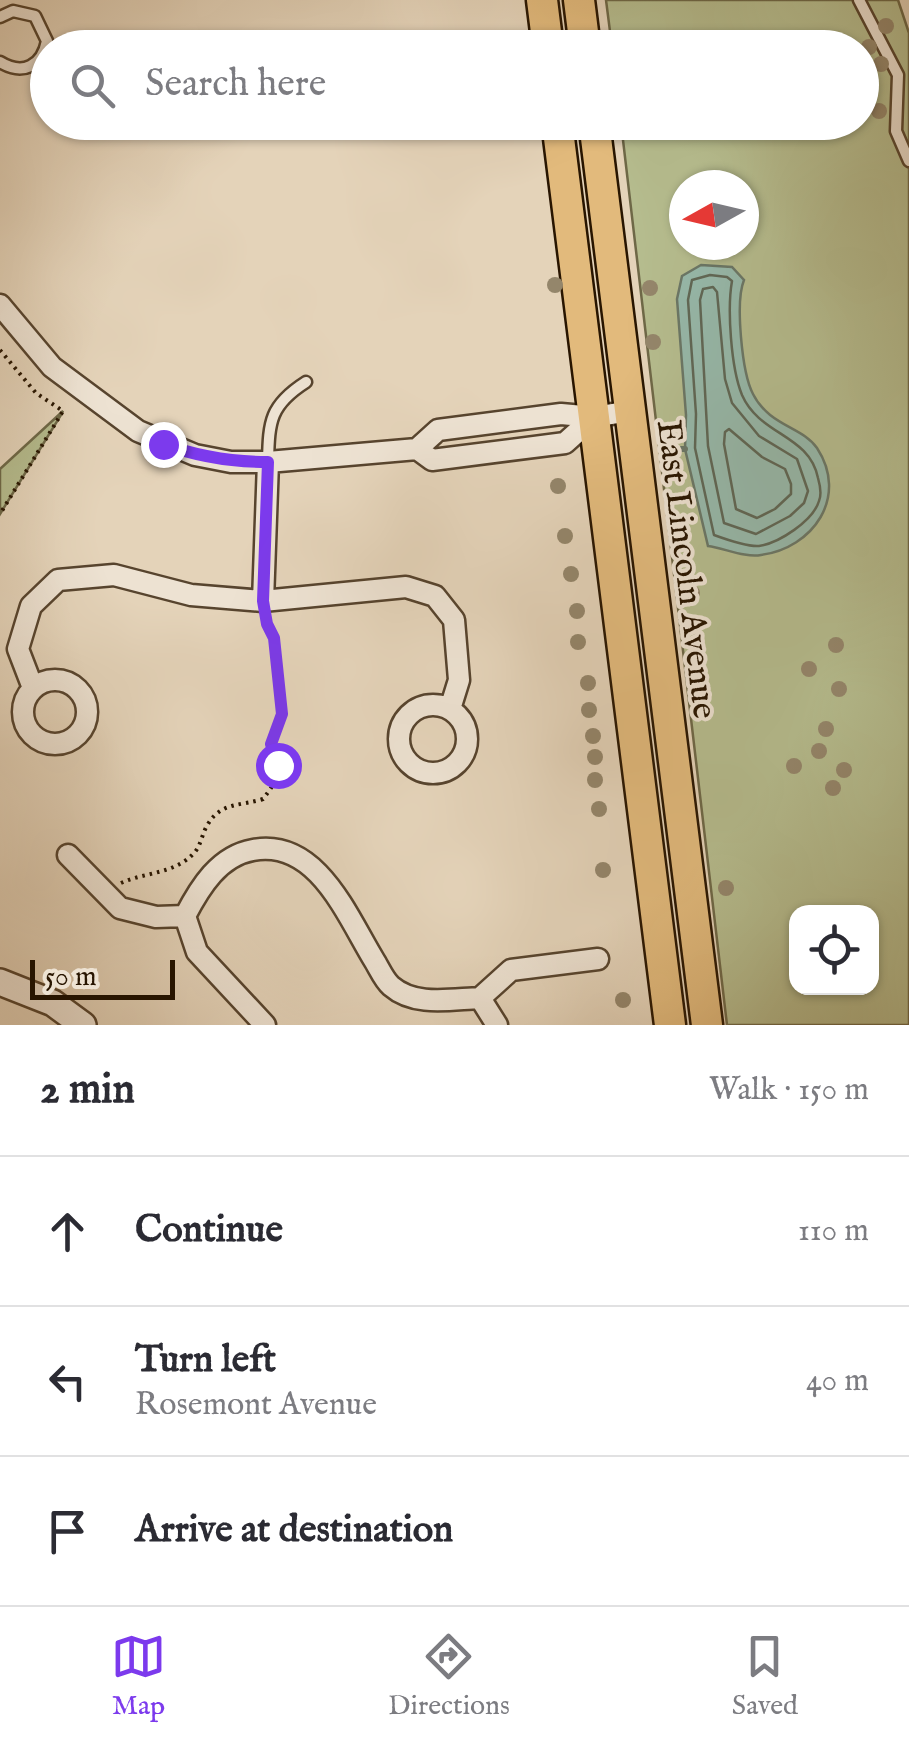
<!DOCTYPE html>
<html lang="en">
<head>
<meta charset="utf-8">
<style>
	:root { --surface:#fff; --page:#f2f2f3; --text:#2b2b33; --muted:#7c7c81; --line:#e1e1e2; --accent:#7c3aed }
	body { margin:0; font-family:"IM FELL English",serif; background:var(--page); color:var(--text) }
	.controls { position:absolute; right:30px; bottom:30px; display:grid; overflow:hidden; border-radius:20px; box-shadow:0 2px 8px #0004 }
	.controls button { width:90px; height:90px; display:grid; place-items:center; padding:0; border:0; border-bottom:2px solid var(--line); background:var(--surface); color:var(--text); font:50px sans-serif }
	.compass { position:absolute; left:669px; top:170px; width:90px; height:90px; border-radius:50%; background:var(--surface); box-shadow:0 2px 8px #0004; rotate:262deg }
	.scale { position:absolute; left:30px; bottom:25px; width:145px; box-sizing:border-box; padding-left:10px; border:5px solid #281500; border-top:0; font-size:28px; line-height:35px; white-space:nowrap; color:#281500; -webkit-text-stroke:8px #ede2d2; paint-order:stroke }
	.stop { position:absolute; width:30px; height:30px; margin:-22px; border:8px solid #7c3aed; border-radius:50%; background:#fff }
	.stop.end { background:#7c3aed; border-color:#fff; box-shadow:0 2px 10px #0008 }
	.list { margin:0; padding:0; list-style:none }
	h2 { display:flex; justify-content:space-between; align-items:center; height:130px; margin:0; padding:0 40px; font-size:42px }
	h2 small { font-size:32px; font-weight:400; color:var(--muted) }
	.list li { display:grid; grid-template-columns:65px 1fr auto; gap:30px; align-items:center; box-sizing:border-box; height:150px; padding:0 40px; border-top:2px solid var(--line) }
	.list b { display:block; font-size:38px; white-space:nowrap }
	.list p { margin:0; font-size:32px; white-space:nowrap; color:var(--muted) }
	.list em { font-size:32px; font-style:normal; color:var(--muted) }
	.icon { flex:none; width:55px; height:55px; fill:none; stroke:currentColor; stroke-width:2; stroke-linecap:round; stroke-linejoin:round }
	.map { position:relative; flex:none; width:909px; height:1025px; overflow:hidden }
	.search { position:absolute; background:var(--surface); box-shadow:0 2px 8px #0004; left:30px; right:30px; top:30px; height:110px; display:flex; align-items:center; gap:25px; box-sizing:border-box; padding:0 35px; border-radius:55px; color:var(--muted); font-size:38px }
	.sheet { height:580px; background:var(--surface) }
	nav { display:flex; justify-content:space-around; align-items:center; box-sizing:border-box; height:140px; border-top:2px solid var(--line); background:var(--surface); font-size:28px; color:var(--muted) }
	nav a { display:grid; justify-items:center; gap:5px }
	nav .on { color:var(--accent) }
	.map>svg:first-child { display:block }
</style>
</head>
<body>
<div class="map">
<svg width="909" height="1025" viewBox="0 0 909 1025">
	<rect width="100%" height="100%" fill="#e4d3b9"/>
	<filter id="stains"><feTurbulence type="fractalNoise" baseFrequency=".002" numOctaves="4"/><feColorMatrix values="0 0 0 0 .2 0 0 0 0 .09 0 0 0 0 .02 0 0 0 .5 -.17"/></filter>
	<radialGradient id="worn" r=".72"><stop offset=".6" stop-color="#630" stop-opacity="0"/><stop offset="1" stop-color="#630" stop-opacity=".3"/></radialGradient>
	<path fill="#b5bc8e" stroke="#6e6847" stroke-width="2.5" fill-rule="evenodd" d="M606,0H898L909,33V1025H727L621,123L862,122V48L612,47ZM684,185H744V245H684ZM796,912H872V988H796Z
		M63,411L61,415L0,514V469Z"/>
	<path fill="#96b9ab" stroke="#6a7767" stroke-width="2.5" d="M701,265L732,267L744,280C735,302 742,373 753,394C769,426 803,427 817,448C849,497 813,548 761,555C745,558 724,548 708,546L685,449L686,415L677,299L682,276Z"/>
	<g fill="none" stroke-linecap="round" stroke-linejoin="round">
		<path stroke="#5f6756" stroke-width="2.5" d="M710,275L727,277L732,281C727,309 731,368 742,395C760,436 809,434 818,478C820,485 822,494 819,501C813,521 779,543 759,546C747,547 725,539 714,535L695,448L696,414L688,300L692,280Z
			M713,287L717,292L725,379L732,403L759,436L797,459L808,491L804,503L790,516L756,534L724,523L708,446L700,300L703,289Z
			M729,429L762,457L785,469L791,484V494L775,509L757,518L736,509L724,444L725,432Z"/>
		<path stroke="#6a7767" stroke-width="6" d="M667,449H685"/>
		<defs>
			<path id="service" d="M859,0L898,75L896,131L909,161
				M0,17L13,11L35,16L47,41C42,66 23,76 0,62
				M268,461C269,421 270,405 306,382"/>
			<path id="minor" d="M0,305L52,367L138,431L195,455L231,462H268L417,449L438,430L561,414L594,417L630,411
				M417,449L432,460L565,443L594,417
				M263,601L268,462
				M23 712a32 32 0 1 1 64 0a32 32 0 1 1-64 0Z
				M33,688L18,649L31,606L58,580L114,575L191,595L263,601L406,587L435,596L454,620L459,680L450,709
				M399 739a34 34 0 1 1 68 0a34 34 0 1 1-68 0Z
				M68,855L120,908L156,917L185,916
				M480,998L511,970L598,959
				M480,998L497,1025
				M265,1025L197,952L185,916C200,887 219,856 253,850C317,838 347,916 374,960C379,968 384,980 391,986C415,1007 451,999 480,998"/>
			<path id="tertiary" d="M0,982L53,1003L83,1025"/>
			<path id="primary" d="M542,0L548,48
				M579,0L585,48
				M557,122L670,1025
				M594,122L707,1025"/>
		</defs>
		<use href="#service" stroke="#57442e" stroke-width="15"/>
		<use href="#minor" stroke="#57442e" stroke-width="25"/>
		<use href="#tertiary" stroke="#57442e" stroke-width="30"/>
		<use href="#primary" stroke="#281500" stroke-width="35"/>
		<path stroke="#281500" stroke-width="4" stroke-dasharray="2.5 5" stroke-linecap="butt" d="M0,350L36,393L63,411L0,514
			M121,883C145,872 175,874 194,853C201,846 202,833 208,824C221,802 241,806 263,799C295,758 265,771 271,743C274,733 281,725 282,714C283,684 276,649 266,621"/>
		<use href="#service" stroke="#ede2d2" stroke-width="10"/>
		<use href="#minor" stroke="#ede2d2" stroke-width="20"/>
		<use href="#tertiary" stroke="#ede2d2" stroke-width="25"/>
		<use href="#primary" stroke="#e2ba7c" stroke-width="30"/>
	</g>
	<g fill="#94866b">
		<circle cx="886" cy="26" r="8"/>
		<circle cx="869" cy="47" r="8"/>
		<circle cx="881" cy="64" r="8"/>
		<circle cx="879" cy="111" r="8"/>
		<circle cx="555" cy="285" r="8"/>
		<circle cx="650" cy="288" r="8"/>
		<circle cx="653" cy="342" r="8"/>
		<circle cx="558" cy="486" r="8"/>
		<circle cx="565" cy="536" r="8"/>
		<circle cx="680" cy="539" r="8"/>
		<circle cx="571" cy="574" r="8"/>
		<circle cx="692" cy="593" r="8"/>
		<circle cx="577" cy="611" r="8"/>
		<circle cx="690" cy="627" r="8"/>
		<circle cx="578" cy="642" r="8"/>
		<circle cx="836" cy="645" r="8"/>
		<circle cx="809" cy="669" r="8"/>
		<circle cx="588" cy="683" r="8"/>
		<circle cx="839" cy="689" r="8"/>
		<circle cx="589" cy="710" r="8"/>
		<circle cx="826" cy="729" r="8"/>
		<circle cx="593" cy="736" r="8"/>
		<circle cx="819" cy="751" r="8"/>
		<circle cx="595" cy="757" r="8"/>
		<circle cx="794" cy="766" r="8"/>
		<circle cx="844" cy="770" r="8"/>
		<circle cx="595" cy="780" r="8"/>
		<circle cx="833" cy="788" r="8"/>
		<circle cx="599" cy="809" r="8"/>
		<circle cx="603" cy="870" r="8"/>
		<circle cx="726" cy="888" r="8"/>
		<circle cx="623" cy="1000" r="8"/>
	</g>
	<g fill="none" stroke-linecap="round" stroke-linejoin="round">
		<path stroke="#7c3aed" stroke-width="12" d="M163,444C199,457 231,462 268,462L263,601L267,624L274,638L282,714L271,744L278,765"/>
	</g>
	<g text-anchor="middle" stroke-width="8" stroke-linejoin="round" paint-order="stroke">
		<g font-size="35" fill="#281500" stroke="#ede2d2">
			<text transform="translate(688 569) rotate(83)" y="12">East Lincoln Avenue</text>
		</g>
	</g>
	<rect width="100%" height="100%" filter="url(#stains)"/>
	<rect width="100%" height="100%" fill="url(#worn)"/>
</svg>
<div class="controls">
<button><svg class="icon" aria-label="locate" viewBox="0 0 24 24"><circle cx="12" cy="12" r="6"/><path d="M12 2v4M12 18v4M2 12h4M18 12h4"/></svg></button>
</div>
<svg class="compass" viewBox="-18 -18 36 36"><path d="M0-13l5 13h-10z" fill="#e53935"/><path d="M0 13l5-13h-10z" fill="#7c7c81"/></svg>
<div class="scale">50 m</div>
<div class="stop" style="left:278px;top:765px"></div>
<div class="stop end" style="left:163px;top:444px"></div>
<div class="search"><svg class="icon" aria-label="search" viewBox="0 0 24 24"><circle cx="10" cy="10" r="6"/><path d="M15 15l6 6"/></svg>Search here</div>
</div>
<section class="sheet">
<h2>2 min<small>Walk · 150 m</small></h2>
<ul class="list">
<li><svg class="icon" aria-label="ahead" viewBox="0 0 24 24"><path d="M12 20V5M6 11l6-6 6 6"/></svg><div><b>Continue</b></div><em>110 m</em></li>
<li><svg class="icon" aria-label="left" viewBox="0 0 24 24"><path d="M17 20v-9H6M10 6l-5 5 5 5"/></svg><div><b>Turn left</b><p>Rosemont Avenue</p></div><em>40 m</em></li>
<li><svg class="icon" aria-label="arrive" viewBox="0 0 24 24"><path d="M6 21V4h12l-3 4 3 4H6"/></svg><div><b>Arrive at destination</b></div></li>
</ul>
</section>
<nav>
<a class="on"><svg class="icon" aria-label="map" viewBox="0 0 24 24"><path d="M3 6l6-2 6 2 6-2v14l-6 2-6-2-6 2zM9 4v14M15 6v14"/></svg>Map</a>
<a><svg class="icon" aria-label="directions" viewBox="0 0 24 24"><path d="M12 3l9 9-9 9-9-9zM9 14v-3h6M13 9l2 2-2 2"/></svg>Directions</a>
<a><svg class="icon" aria-label="saved" viewBox="0 0 24 24"><path d="M7 4h10v16l-5-4-5 4z"/></svg>Saved</a>
</nav>
</body>
</html>
